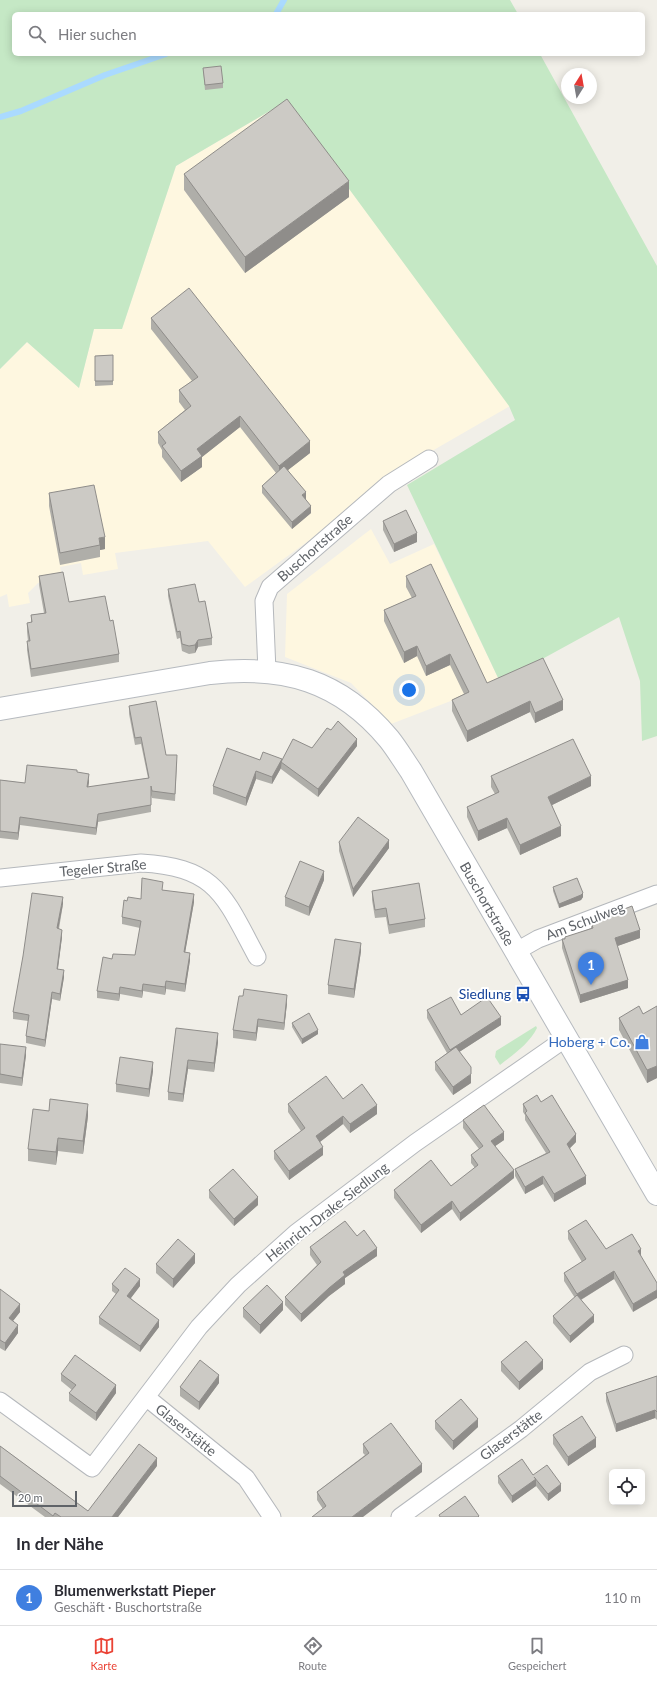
<!DOCTYPE html>
<html lang="de">
<head>
<meta charset="utf-8">
<style>
	:root { --surface:#fff; --page:#f2f2f3; --text:#2b2b33; --muted:#7c7c81; --line:#e1e1e2; --accent:#ea4335 }
	body { margin:0; font-family:Lato,sans-serif; background:var(--page); color:var(--text) }
	.controls { position:absolute; right:12px; bottom:12px; display:grid; overflow:hidden; border-radius:6px; box-shadow:0 2px 10px #0003 }
	.controls button { width:36px; height:36px; display:grid; place-items:center; padding:0; border:0; border-bottom:1px solid var(--line); background:var(--surface); color:var(--text); font:20px sans-serif }
	.compass { position:absolute; left:561px; top:68px; width:36px; height:36px; border-radius:50%; background:var(--surface); box-shadow:0 2px 10px #0003; rotate:11deg }
	.scale { position:absolute; left:12px; bottom:10px; width:65px; box-sizing:border-box; padding-left:4px; border:2px solid #5f6368; border-top:0; font-size:11px; line-height:14px; white-space:nowrap; color:#5f6368; -webkit-text-stroke:3px #fff; paint-order:stroke }
	.you { position:absolute; left:409px; top:690px; width:14px; height:14px; margin:-10px; border:3px solid #fff; border-radius:50%; background:#1a73e8; box-shadow:0 0 0 6px #1a73e833 }
	.badge { display:grid; place-items:center; width:26px; height:26px; border-radius:50%; background:var(--accent); color:#fff; font-size:13px; font-weight:700 }
	.pin { position:absolute; translate:-50% -33px; filter:drop-shadow(0 1px 2px #0008) }
	.pin::after { content:''; position:absolute; top:21px; width:14px; height:12px; background:inherit; clip-path:polygon(0 0,100% 0,50% 100%) }
	.list { margin:0; padding:0; list-style:none }
	h2 { display:flex; justify-content:space-between; align-items:center; height:52px; margin:0; padding:0 16px; font-size:17px }
	h2 small { font-size:13px; font-weight:400; color:var(--muted) }
	.list li { display:grid; grid-template-columns:26px 1fr auto; gap:12px; align-items:center; box-sizing:border-box; height:56px; padding:0 16px; border-top:1px solid var(--line) }
	.list b { display:block; font-size:15px; white-space:nowrap }
	.list p { margin:0; font-size:13px; white-space:nowrap; color:var(--muted) }
	.list em { font-size:13px; font-style:normal; color:var(--muted) }
	.icon { flex:none; width:22px; height:22px; fill:none; stroke:currentColor; stroke-width:2; stroke-linecap:round; stroke-linejoin:round }
	.map { position:relative; flex:none; width:657px; height:1517px; overflow:hidden }
	.search { position:absolute; background:var(--surface); box-shadow:0 2px 10px #0003; left:12px; right:12px; top:12px; height:44px; display:flex; align-items:center; gap:10px; box-sizing:border-box; padding:0 14px; border-radius:6px; color:var(--muted); font-size:15px }
	.sheet { height:108px; background:var(--surface) }
	nav { display:flex; justify-content:space-around; align-items:center; box-sizing:border-box; height:56px; border-top:1px solid var(--line); background:var(--surface); font-size:11px; color:var(--muted) }
	nav a { display:grid; justify-items:center; gap:2px }
	nav .on { color:var(--accent) }
	.map>svg:first-child { display:block }
</style>
</head>
<body>
<div class="map">
<svg width="657" height="1517" viewBox="0 0 657 1517">
	<rect width="100%" height="100%" fill="#f1efe8"/>
	<path fill="#fef7e0" d="M285,102L510,406L432,451L245,587L208,541L115,553L118,569L83,575L81,563L60,567L62,578L38,583L28,593L30,603L9,607L7,594L0,597V369L27,342L79,388L94,329H122L176,166Z
		M371,529L390,564L434,544L500,682L391,724L351,683L285,657L287,594Z"/>
	<path fill="#c5e8c5" d="M0,0H510L518,14H14V54H540L657,266V736L642,741L640,681L619,617L500,682L407,485L515,420L509,406L285,102L176,166L122,329H94L79,388L27,342L0,369Z
		M536,1026L537,1028C529,1044 514,1054 500,1065L495,1057L496,1051Z"/>
	<g fill="none" stroke-linecap="round" stroke-linejoin="round">
		<path stroke="#aadaff" stroke-width="6" d="M276,14L284,0
			M0,117L21,111L105,75L166,54"/>
		<defs>
			<path id="minor" d="M267,671L264,601L270,587L389,484L429,459
				M0,878L141,863C217,867 224,896 257,957
				M515,952L538,939L657,894
				M146,1397L246,1478L272,1517
				M0,1401L92,1468L199,1327L238,1285L296,1233L415,1143L566,1038
				M400,1517L521,1429L590,1372L624,1355"/>
			<path id="secondary" d="M0,709L210,673C284,665 340,680 389,739C397,749 404,761 411,771L657,1194"/>
		</defs>
		<use href="#minor" stroke="#b5b8bc" stroke-width="19"/>
		<use href="#secondary" stroke="#b6babf" stroke-width="24"/>
		<use href="#minor" stroke="#fff" stroke-width="17"/>
		<use href="#secondary" stroke="#fff" stroke-width="22"/>
	</g>
	<path fill="#afaea9" d="M203,68L223,83V88L205,90Z
		M184,174L349,197L245,273L184,190Z
		M151,318L310,453L288,470L306,499V500L311,513L292,529L262,493V486L276,473L240,427L202,457V467L181,482L162,457V450L158,443V432L185,410L179,402V390L192,381L151,329Z
		M113,355V385L95,386V356Z
		M49,493L105,549L100,550V557L60,565L49,506Z
		M383,521L417,542L394,552L383,530Z
		M39,576L69,602L110,621L119,654V662L31,677L27,650V641H28L27,632V623L31,622V615L44,613L39,585Z
		M406,576L487,683L563,710L535,723L530,712L467,742L452,711V700L464,694L450,665L426,676L417,656L404,663L384,621V610L412,598L406,587Z
		M168,589L199,602L212,638V645L198,647L195,653L189,654L182,651L180,638L177,639L168,596Z
		M129,706L166,755L177,762L175,801L152,798L151,795V812L98,822L96,835L20,825L18,840L0,838V780L25,783L77,773L89,782L88,787L148,778L141,744L135,745L129,714Z
		M357,746L318,797L281,769V768L272,784L256,779L246,806L213,794V786L260,760H282L312,748Z
		M491,776L591,786L552,805L561,836L520,855L507,828L478,841L467,817V807L495,794L491,787Z
		M339,842L389,848L353,897L339,851Z
		M324,880L309,916L285,906V897Z
		M553,887L583,897L581,900L559,908L553,891Z
		M163,890L194,902L185,952L190,960L185,992L166,989L165,995L143,991L142,998L120,994L119,1001L97,998V991L112,959L135,955L140,928L122,924V917L141,899Z
		M372,891L425,919V927L389,934L386,917L375,918L372,900Z
		M63,904L59,929L62,937L58,969L64,977L60,1001L52,999L45,1047L26,1043V1036L28,1021L13,1019V1012Z
		M591,922L640,938L617,946L628,988L580,1003L562,948V939H565V937L591,929Z
		M361,951L354,998L328,994V985Z
		M287,1003L284,1030L258,1027L256,1041L233,1038V1030Z
		M657,1006V1078L647,1083L619,1030V1018L643,1014Z
		M427,1010L461,1015L501,1025L459,1052L471,1083L453,1095L435,1070V1062L447,1053L427,1018Z
		M292,1023L318,1034L302,1044L292,1027Z
		M176,1028L218,1042L214,1072L188,1069L183,1102L168,1100V1092Z
		M0,1044L26,1055L22,1086L0,1083Z
		M153,1071L149,1097L116,1092V1084Z
		M343,1099L377,1114L350,1133L343,1124L320,1142L323,1155L289,1180L274,1159V1151L301,1131L288,1112V1104Z
		M541,1102L576,1142L570,1148L586,1184L554,1202L543,1184L525,1194L515,1176V1169L546,1153L525,1120V1115L523,1112V1104Z
		M49,1111L88,1116L83,1154L58,1151L56,1165L28,1161V1149Z
		M463,1120L504,1140L495,1146L514,1178L460,1221L452,1209L421,1233L394,1198V1190L451,1186L475,1168L471,1163V1155L479,1149L463,1128Z
		M209,1190L258,1205L234,1226L209,1198Z
		M568,1231L606,1249H641L633,1312L614,1279L581,1300L594,1322L570,1343L553,1323V1316L575,1298L564,1281V1273L582,1262L568,1239Z
		M357,1236L377,1256L345,1278V1284L329,1296L301,1322L285,1305V1297L317,1265L310,1255V1247Z
		M195,1263L173,1288L156,1273V1264Z
		M112,1284L140,1286L131,1298L159,1327L140,1352L99,1324V1317L116,1294L112,1291Z
		M0,1289L20,1312L13,1321L18,1333L5,1351L0,1348Z
		M243,1308L283,1310L260,1334L243,1317Z
		M501,1362L543,1369L519,1390L501,1371Z
		M61,1374L116,1393L96,1421L69,1401V1393L72,1390L61,1381Z
		M657,1376V1420L655,1418L616,1432L606,1401V1393Z
		M219,1383L199,1410L180,1396V1387Z
		M435,1421L478,1427L453,1450L435,1429Z
		M553,1435L596,1447L568,1466L553,1444Z
		M363,1444L422,1472L323,1509L317,1500V1492L365,1455L363,1453Z
		M0,1446L88,1511L157,1466L118,1517H45L0,1484Z
		M533,1475L561,1491L548,1501L536,1486L512,1503L498,1483V1476Z"/>
	<path fill="#8f8d8a" d="M349,181V197L245,273V257Z
		M240,416V427L202,457V467L181,482V471L197,449Z
		M310,441V453L279,477V466Z
		M306,492V499L302,503V495Z
		M311,506V513L292,529V522Z
		M417,533V542L394,552V544Z
		M105,537V549L100,550V545L99,538Z
		M198,640V647L195,653V645Z
		M417,646V656L404,663V652Z
		M450,654V665L426,676V666Z
		M563,700V710L535,723V713Z
		M530,701V712L467,742V731Z
		M357,739V746L318,797V789Z
		M282,759L281,768L272,784V777Z
		M256,771V779L246,806V798Z
		M89,774V782L87,795V787Z
		M591,776V786L548,807V797Z
		M98,814V822L96,835V828Z
		M20,817V825L18,840V833Z
		M507,818V828L478,841V831Z
		M561,826V836L520,855V845Z
		M389,840V848L353,897V889Z
		M324,871V880L309,916V907Z
		M583,893V897L581,900L559,908V904Z
		M194,894V902L184,959V952Z
		M63,897V904L57,935V928Z
		M62,930V937L57,975V969Z
		M640,930V938L615,947V938Z
		M361,943V951L354,998V989Z
		M190,953V960L185,992V984Z
		M64,970V977L60,1001V994Z
		M628,980V988L580,1003V995Z
		M166,981V989L165,995V987Z
		M143,984V991L142,998V991Z
		M120,987V994L119,1001V994Z
		M52,992V999L45,1047V1040Z
		M287,995V1003L284,1030V1023Z
		M501,1017V1025L450,1058V1050Z
		M258,1019V1027L256,1041V1033Z
		M318,1030V1034L302,1044V1039Z
		M218,1033V1042L214,1072V1063Z
		M26,1047V1055L22,1086V1078Z
		M188,1060V1069L183,1102V1094Z
		M153,1062V1071L149,1097V1089Z
		M657,1066V1078L647,1083V1070Z
		M471,1074V1083L453,1095V1087Z
		M88,1104V1116L83,1154V1141Z
		M377,1105V1114L350,1133V1124Z
		M343,1116V1124L316,1145V1136Z
		M504,1132V1140L491,1149V1141Z
		M576,1134V1142L567,1151V1144Z
		M58,1138V1151L56,1165V1152Z
		M323,1147V1155L289,1180V1171Z
		M514,1170V1178L460,1221V1213Z
		M543,1176V1184L525,1194V1187Z
		M586,1176V1184L554,1202V1194Z
		M258,1197V1205L234,1226V1219Z
		M452,1201V1209L421,1233V1225Z
		M377,1248V1256L345,1278V1284L329,1296L301,1322V1314L343,1272Z
		M641,1249V1257L638,1251Z
		M195,1254V1263L173,1288V1279Z
		M614,1271V1279L577,1302V1294Z
		M140,1279V1286L127,1303V1296Z
		M657,1290V1298L633,1312V1304Z
		M283,1302V1310L260,1334V1325Z
		M20,1304V1312L9,1326V1318Z
		M594,1315V1322L570,1343V1336Z
		M159,1320V1327L140,1352V1346Z
		M18,1325V1333L5,1351V1343Z
		M543,1360V1369L519,1390V1382Z
		M219,1375V1383L199,1410V1402Z
		M116,1385V1393L96,1421V1413Z
		M655,1410V1418L616,1432V1424Z
		M478,1419V1427L453,1450V1441Z
		M596,1438V1447L568,1466V1457Z
		M157,1458V1466L118,1517H112Z
		M422,1464V1472L363,1517H352Z
		M536,1479V1486L512,1503V1496Z
		M561,1484V1491L548,1501V1494Z"/>
	<path fill="#cccac5" stroke="#8f8d8a" d="M221,66L223,83L205,85L203,68Z
		M287,99L349,181L245,257L184,174Z
		M189,288L310,441L279,466L240,416L197,449L202,456L181,471L162,446L166,443L158,432L191,406L179,390L198,377L151,318Z
		M113,355V381H95V356Z
		M284,466L306,492L302,495L311,506L292,522L262,486Z
		M94,485L105,537L99,538L100,545L60,553L49,493Z
		M406,510L417,533L394,544L383,521Z
		M431,564L487,683L543,658L563,700L535,713L530,701L467,731L452,700L469,692L450,654L426,666L417,646L404,652L384,610L416,596L406,576Z
		M63,572L69,602L105,596L110,621L113,620L119,654L31,669L27,641H30L27,623L32,622L31,615L46,613L39,576Z
		M195,584L199,602L205,601L212,638L198,640L195,645L189,646L182,644L180,631L177,632L168,589Z
		M156,701L166,755H177L175,794L152,791L151,786V805L98,814L96,828L20,817L18,833L0,831V780L25,783L27,765L77,770V772L89,774L87,787L149,778L141,737L135,738L129,706Z
		M338,721L357,739L318,789L281,762L293,739L312,748L327,728L331,730Z
		M573,739L591,776L548,797L561,826L520,845L507,818L478,831L467,807L499,792L491,776Z
		M227,748L260,760L263,752L282,759L272,777L256,771L246,798L213,786Z
		M358,817L389,840L353,889L339,842Z
		M300,861L324,871L309,907L285,897Z
		M142,878L163,882L162,890L194,894L184,952L190,953L185,984L166,981L165,987L143,984L142,991L120,987L119,994L97,991L103,957L112,959L113,954L135,955L141,921L122,917L124,900L127,901L128,897L141,899Z
		M577,878L583,893L581,895L559,904L553,887Z
		M419,883L425,919L389,925L386,908L375,910L372,891Z
		M32,893L63,897L57,928L62,930L57,969L64,970L60,994L52,992L45,1040L26,1036L29,1015L13,1012L23,956Z
		M632,906L640,930L615,938L628,980L580,995L562,939H565V937L593,928L591,922Z
		M335,939L361,943L354,989L328,985Z
		M244,989L287,995L284,1023L258,1019L256,1033L233,1030L239,996H243Z
		M451,997L461,1015L487,997L501,1017L450,1050L427,1010Z
		M639,1006L643,1014L657,1006V1066L647,1070L619,1018Z
		M309,1013L318,1030L302,1039L292,1023Z
		M176,1028L218,1033L214,1063L188,1060L183,1094L168,1092Z
		M0,1044L26,1047L22,1078L0,1074Z
		M456,1047L471,1067V1074L453,1087L435,1062Z
		M120,1057L153,1062L149,1089L116,1084Z
		M326,1076L343,1099L362,1084L377,1105L350,1124L343,1116L316,1136L323,1147L289,1171L274,1151L305,1128L288,1104Z
		M537,1095L541,1102L552,1095L566,1118L576,1134L567,1144L586,1176L554,1194L543,1176L525,1187L515,1169L550,1152L525,1113L527,1111L523,1104Z
		M50,1099L88,1104L83,1141L58,1138L56,1152L28,1149L33,1109L49,1111Z
		M484,1105L504,1132L491,1141L514,1170L460,1213L452,1201L421,1225L394,1190L431,1160L451,1186L478,1165L471,1155L483,1146L463,1120Z
		M233,1169L258,1197L234,1219L209,1190Z
		M586,1220L606,1249L632,1234L641,1249L638,1251L657,1283V1290L633,1304L614,1271L577,1294L564,1273L586,1259L568,1231Z
		M345,1221L357,1236L364,1230L377,1248L343,1272L345,1275L329,1288L301,1314L285,1297L321,1262L310,1247Z
		M178,1239L195,1254L173,1279L156,1264Z
		M125,1268L140,1279L127,1296L159,1320L140,1346L99,1317L119,1290L112,1284Z
		M267,1285L283,1302L260,1325L243,1308Z
		M0,1289L20,1304L9,1318L18,1325L5,1343L0,1340Z
		M577,1295L594,1315L570,1336L553,1316Z
		M526,1341L543,1360L519,1382L501,1362Z
		M75,1355L116,1385L96,1413L69,1393L76,1385L61,1374Z
		M200,1360L219,1375L199,1402L180,1387Z
		M657,1376V1412L655,1410L616,1424L606,1393Z
		M461,1399L478,1419L453,1441L435,1421Z
		M582,1416L596,1438L568,1457L553,1435Z
		M391,1423L422,1464L352,1517H312L326,1506L317,1492L369,1453L363,1444Z
		M139,1444L157,1458L112,1517H61L55,1513L53,1516L0,1476V1446L88,1511Z
		M522,1459L533,1475L547,1465L561,1484L548,1494L534,1477L536,1479L512,1496L498,1476Z
		M465,1496L479,1516L478,1517H440L439,1515Z"/>
	<defs>
		<symbol id="bus-bare" viewBox="-9 -9 18 18"><path d="M-5-6H5V4H4V6H2V4H-2V6H-4V4H-5ZM-3.5-4V0h7V-4ZM-3.5 1.2v1.5H-2V1.2ZM2 1.2v1.5H3.5V1.2Z" fill="#1a4fb4" stroke="#fff" stroke-width="2.5" paint-order="stroke"/></symbol>
		<symbol id="shop-bare" viewBox="-9 -9 18 18"><path d="M-5-2.5h2.3a2.7 3.5 0 0 1 5.4 0H5L5.5 6h-11ZM-1.5-2.5h3a1.5 2.3 0 0 0-3 0Z" fill="#3f7fe0" stroke="#fff" stroke-width="2.5" paint-order="stroke"/></symbol>
	</defs>
	<g fill-rule="evenodd">
		<use href="#bus-bare" x="512" y="983" width="22" height="22"/>
		<use href="#shop-bare" x="631" y="1031" width="22" height="22"/>
	</g>
	<g text-anchor="middle" stroke-width="4" stroke-linejoin="round" paint-order="stroke">
		<g font-size="14" fill="#5f6368" stroke="#fff">
			<text transform="translate(315 548) rotate(-41)" y="5">Buschortstraße</text>
			<text transform="translate(103 868) rotate(-5)" y="5">Tegeler Straße</text>
			<text transform="translate(487 904) rotate(60)" y="5">Buschortstraße</text>
			<text transform="translate(585 921) rotate(-21)" y="5">Am Schulweg</text>
			<text transform="translate(327 1212) rotate(-38)" y="5">Heinrich-Drake-Siedlung</text>
			<text transform="translate(186 1430) rotate(39)" y="5">Glaserstätte</text>
			<text transform="translate(511 1435) rotate(-37)" y="5">Glaserstätte</text>
		</g>
		<g font-size="14" fill="#164399" stroke="#fff" text-anchor="end">
			<text x="511" y="999">Siedlung</text>
		</g>
		<g font-size="14" fill="#366cbe" stroke="#fff" text-anchor="end">
			<text x="630" y="1047">Hoberg + Co.</text>
		</g>
	</g>
</svg>
<div class="controls">
<button><svg class="icon" aria-label="locate" viewBox="0 0 24 24"><circle cx="12" cy="12" r="6"/><path d="M12 2v4M12 18v4M2 12h4M18 12h4"/></svg></button>
</div>
<svg class="compass" viewBox="-18 -18 36 36"><path d="M0-13l5 13h-10z" fill="#e53935"/><path d="M0 13l5-13h-10z" fill="#7c7c81"/></svg>
<div class="scale">20 m</div>
<div class="you"></div>
<div class="pin badge" style="left:591px;top:985px;background:#3f7fe0">1</div>
<div class="search"><svg class="icon" aria-label="search" viewBox="0 0 24 24"><circle cx="10" cy="10" r="6"/><path d="M15 15l6 6"/></svg>Hier suchen</div>
</div>
<section class="sheet">
<h2>In der Nähe<small></small></h2>
<ul class="list">
<li><span class="badge" style="background:#3f7fe0">1</span><div><b>Blumenwerkstatt Pieper</b><p>Geschäft · Buschortstraße</p></div><em>110 m</em></li>
</ul>
</section>
<nav>
<a class="on"><svg class="icon" aria-label="map" viewBox="0 0 24 24"><path d="M3 6l6-2 6 2 6-2v14l-6 2-6-2-6 2zM9 4v14M15 6v14"/></svg>Karte</a>
<a><svg class="icon" aria-label="directions" viewBox="0 0 24 24"><path d="M12 3l9 9-9 9-9-9zM9 14v-3h6M13 9l2 2-2 2"/></svg>Route</a>
<a><svg class="icon" aria-label="saved" viewBox="0 0 24 24"><path d="M7 4h10v16l-5-4-5 4z"/></svg>Gespeichert</a>
</nav>
</body>
</html>
